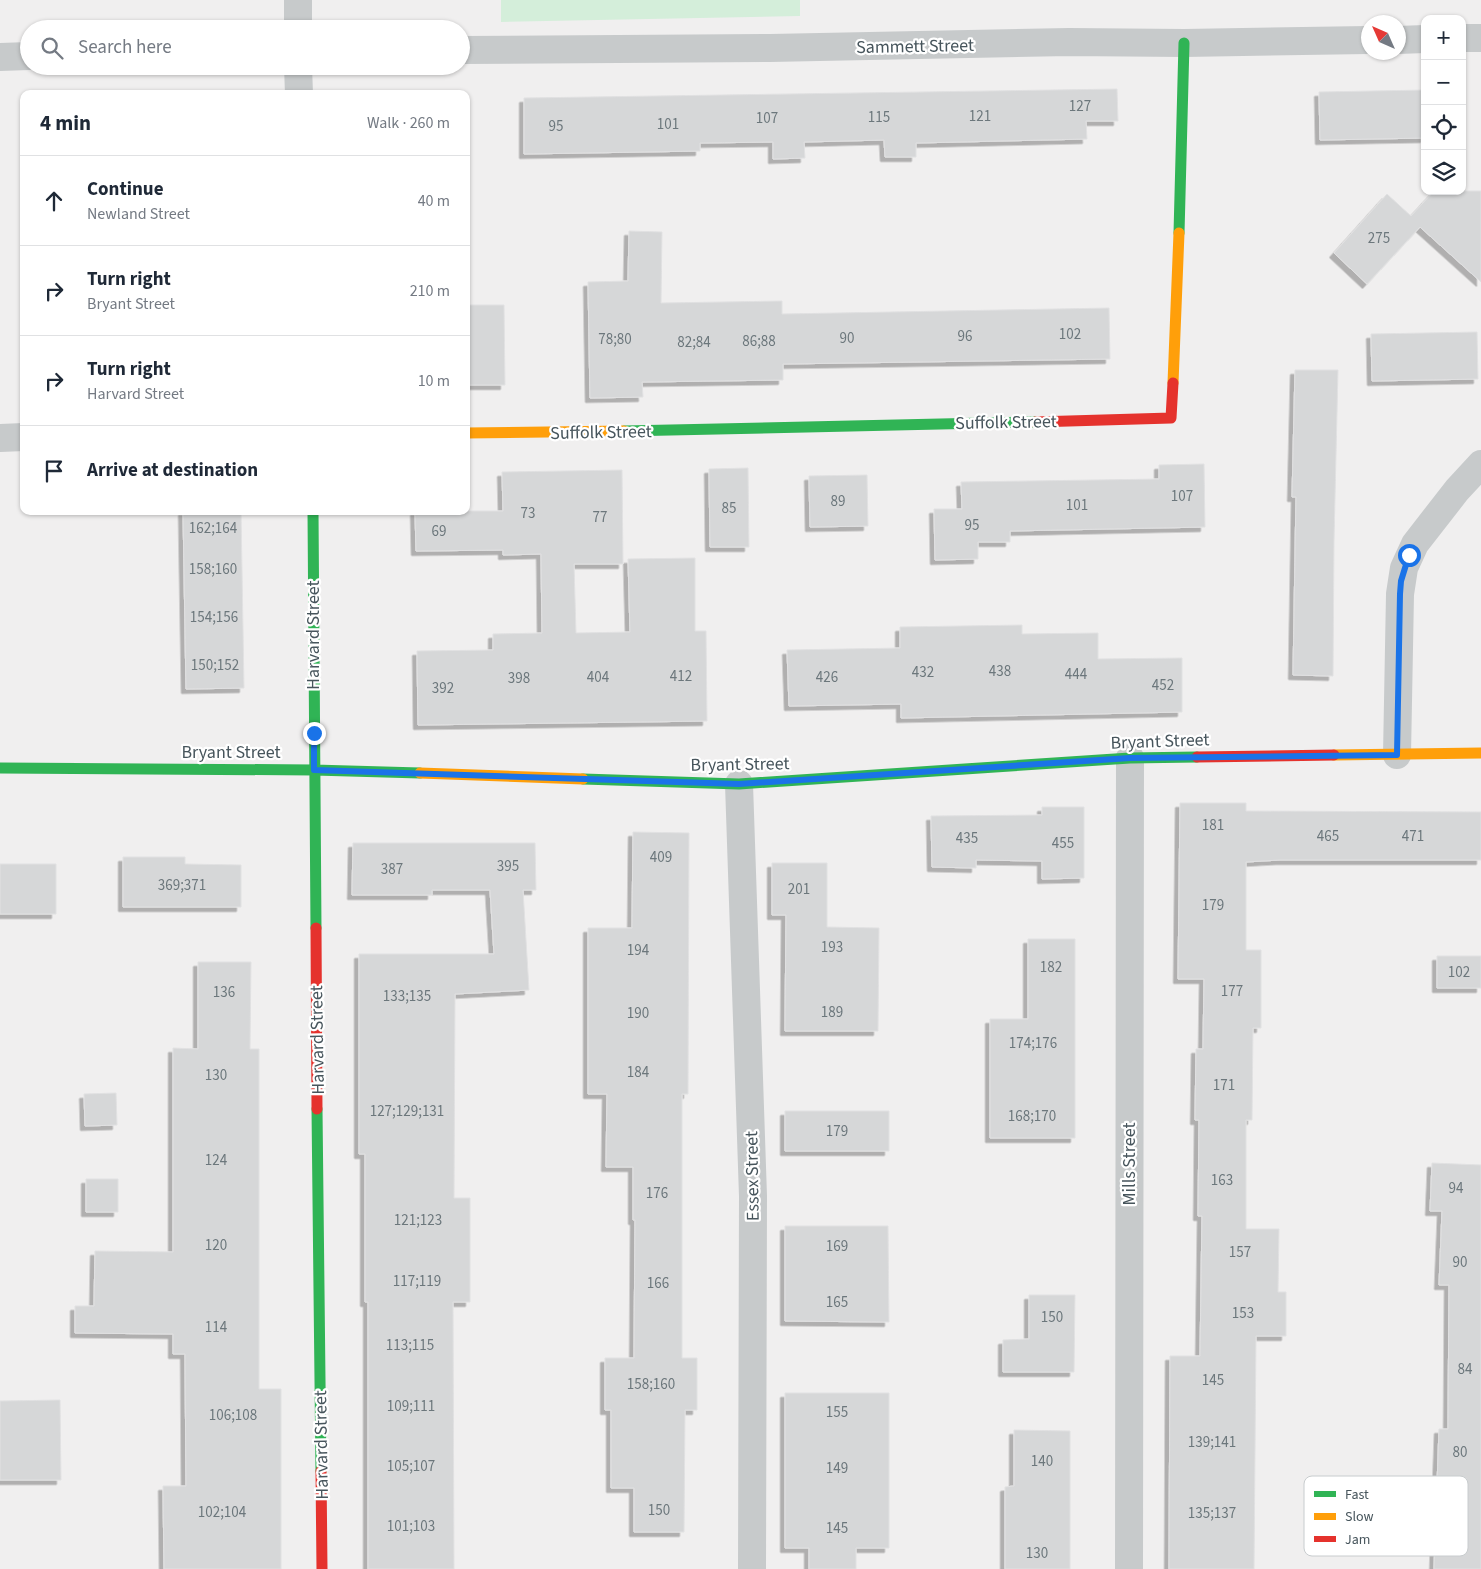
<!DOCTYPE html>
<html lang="en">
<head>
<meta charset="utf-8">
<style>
	:root { --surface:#fff; --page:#f6f6f7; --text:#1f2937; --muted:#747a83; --line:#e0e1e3 }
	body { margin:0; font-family:"Source Sans 3",sans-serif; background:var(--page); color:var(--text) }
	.controls { position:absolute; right:15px; top:15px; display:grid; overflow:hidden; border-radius:10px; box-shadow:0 1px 4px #0004 }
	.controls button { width:45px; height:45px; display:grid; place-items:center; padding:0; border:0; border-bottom:1px solid var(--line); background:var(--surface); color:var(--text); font:25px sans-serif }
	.compass { position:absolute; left:1361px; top:15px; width:45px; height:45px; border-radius:50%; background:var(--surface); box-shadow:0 1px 4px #0004; rotate:315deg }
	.stop { position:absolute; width:15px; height:15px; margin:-11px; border:4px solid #1a73e8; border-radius:50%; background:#fff }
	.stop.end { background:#1a73e8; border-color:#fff; box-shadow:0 1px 5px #0008 }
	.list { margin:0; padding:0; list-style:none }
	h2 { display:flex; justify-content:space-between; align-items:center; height:65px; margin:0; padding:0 20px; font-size:21px }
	h2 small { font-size:16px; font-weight:400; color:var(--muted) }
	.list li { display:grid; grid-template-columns:32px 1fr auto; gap:15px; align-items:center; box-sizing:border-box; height:90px; padding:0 20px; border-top:1px solid var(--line) }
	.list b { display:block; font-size:19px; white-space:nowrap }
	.list p { margin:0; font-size:16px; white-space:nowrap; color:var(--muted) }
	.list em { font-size:16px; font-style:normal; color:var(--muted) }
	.icon { flex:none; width:28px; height:28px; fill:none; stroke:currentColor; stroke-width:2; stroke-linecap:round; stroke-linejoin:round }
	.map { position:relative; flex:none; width:1481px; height:1569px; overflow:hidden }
	.search { position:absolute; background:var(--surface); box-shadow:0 1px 4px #0004; left:20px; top:20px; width:450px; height:55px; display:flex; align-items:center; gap:12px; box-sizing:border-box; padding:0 18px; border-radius:28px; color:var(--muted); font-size:19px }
	.panel { position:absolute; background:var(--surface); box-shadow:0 1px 4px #0004; left:20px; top:90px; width:450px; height:425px; border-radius:10px }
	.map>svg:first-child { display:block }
</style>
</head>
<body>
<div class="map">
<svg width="1481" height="1569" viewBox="0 0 1481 1569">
	<defs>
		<filter id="shadow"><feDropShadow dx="-4.5" dy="4.5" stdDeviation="0" flood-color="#0004"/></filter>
	</defs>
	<rect width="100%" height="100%" fill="#f0efef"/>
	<path fill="#d4eeda" d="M501,0H800V16L501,22Z"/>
	<path fill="#d6d7d8" stroke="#e1e1e2" filter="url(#shadow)" d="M1117,89L1118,121H1086L1087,139L916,143V157H885L884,140L804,142L805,158L773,159V142L700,143V151L524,154V98Z
		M1424,90L1425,138L1320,140L1319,92Z
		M1434,191H1481V282L1420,227L1367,284L1334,253L1387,194L1411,216Z
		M629,231L662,232L661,303L782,301V314L1109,308L1110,359L783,364V380L642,382L643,397L590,398L588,282L628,281Z
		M466,305H504L505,385H466Z
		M1477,332L1478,379L1372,381L1371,334Z
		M1295,370H1338L1334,541L1333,676L1293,675L1296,497H1292Z
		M1204,464L1205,527L1010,531V542H978V559L935,560L934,509H962L961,482L1159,479V465Z
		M748,468L749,547H710L709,469Z
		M622,470L623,564H574L576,633L630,632L628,559L695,558V631H706L707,721L418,725L417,651L493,650V634L542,633L541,554L503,555V550L416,551L415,511H503L502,472Z
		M867,475L868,526L810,527L809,476Z
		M183,511H241L244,688L186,689Z
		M1022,625V634L1098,633V659L1182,658V712L901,718V704L789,706L787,650L900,648V627Z
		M1180,803H1246V811L1481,812V860H1280L1246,862V950H1261V1028H1253L1252,1120H1246V1229H1279L1278,1292H1286V1336H1256L1254,1569H1169L1170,1356H1200L1202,1216H1198L1199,1120H1195L1196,1049H1203L1204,979H1178Z
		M1042,807H1084V878L1042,879V861L976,860V868L932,867L931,816L1042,815Z
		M633,832L689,833L688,1094H682V1358H697V1410H685L684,1532H634V1488H611V1410H605V1358H634L635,1220H633V1167H606L607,1094H588V928H632Z
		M353,843H535L536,890H523L529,990L455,994L454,1198H470V1302H453L454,1569H368V1302H365V1154H359V954H494L490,890H432V895H352Z
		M123,857H185V864L241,865V907H123Z
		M772,863H827V927L879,928L878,1031H785L786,915H772Z
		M0,864H56V914H0Z
		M1028,939H1075V1138H990V1019H1028Z
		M1437,956H1481V988H1437Z
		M198,962H251L250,1049H259V1389H281V1569H164L163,1486H186L185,1354H173V1334L75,1333V1306H94L95,1251L173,1252V1048L198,1049Z
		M116,1093L117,1125L85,1126L84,1094Z
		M785,1111H889V1151H785Z
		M1432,1163L1481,1165V1569H1434L1439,1429H1448L1449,1285H1439L1442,1211H1430Z
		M86,1179H118V1212H86Z
		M785,1226H888L889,1322L785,1321Z
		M1029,1295H1075L1074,1372H1003V1340L1029,1339Z
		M785,1393H889V1548H856V1569H809V1548H785Z
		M60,1400L61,1480H0V1401Z
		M1014,1430L1070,1431V1569H1005V1487L1014,1486Z"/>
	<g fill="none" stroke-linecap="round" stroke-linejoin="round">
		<path stroke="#c7cacb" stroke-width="28" d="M298,0V29
			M1462,38H1481
			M1398,40L1425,39
			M461,50L770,48L1069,42L1184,43L1368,40
			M0,57L29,56
			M298,66L299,94
			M0,438L24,437
			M1397,755L1400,594L1404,568L1415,544L1457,490L1481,464
			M739,784L753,1196L752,1569
			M1129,1569L1130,758"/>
		<path stroke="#30b455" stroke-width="11" d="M1179,233L1184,43
			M624,431L1035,422
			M313,511L316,928
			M0,768L314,770L420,773
			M583,779L739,784L1130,758L1197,757
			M317,1109L321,1471"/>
		<path stroke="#ff9f0a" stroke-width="11" d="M1173,383L1179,233
			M466,433L624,431
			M1334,755L1481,753
			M420,773L583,779"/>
		<path stroke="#e5322d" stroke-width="11" d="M1035,422L1171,418L1173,383
			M1197,757L1334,755
			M316,928L317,1109
			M321,1471L322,1569"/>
	</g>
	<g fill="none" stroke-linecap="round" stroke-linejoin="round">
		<path stroke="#1a73e8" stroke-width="6" d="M314,733V770L739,784L1130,758L1397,755L1400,594L1401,581L1409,555"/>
	</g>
	<g text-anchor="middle" stroke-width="4.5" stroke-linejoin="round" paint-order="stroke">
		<g font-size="15" fill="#6c777c">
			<text x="1080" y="111">127</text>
			<text x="980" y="121">121</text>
			<text x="879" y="122">115</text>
			<text x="767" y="123">107</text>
			<text x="668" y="129">101</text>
			<text x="556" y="131">95</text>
			<text x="1379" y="243">275</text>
			<text x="1070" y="339">102</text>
			<text x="965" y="341">96</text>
			<text x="847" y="343">90</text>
			<text x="615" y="344">78;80</text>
			<text x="759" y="346">86;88</text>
			<text x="694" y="347">82;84</text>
			<text x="1182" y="501">107</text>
			<text x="838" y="506">89</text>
			<text x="1077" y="510">101</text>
			<text x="729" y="513">85</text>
			<text x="528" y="518">73</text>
			<text x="600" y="522">77</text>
			<text x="972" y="530">95</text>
			<text x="213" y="533">162;164</text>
			<text x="439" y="536">69</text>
			<text x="213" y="574">158;160</text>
			<text x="214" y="622">154;156</text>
			<text x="215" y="670">150;152</text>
			<text x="1000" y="676">438</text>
			<text x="923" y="677">432</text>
			<text x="1076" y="679">444</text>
			<text x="681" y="681">412</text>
			<text x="598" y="682">404</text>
			<text x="827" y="682">426</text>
			<text x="519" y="683">398</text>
			<text x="1163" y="690">452</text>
			<text x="443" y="693">392</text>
			<text x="1213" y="830">181</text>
			<text x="1328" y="841">465</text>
			<text x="1413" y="841">471</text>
			<text x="967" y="843">435</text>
			<text x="1063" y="848">455</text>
			<text x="661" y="862">409</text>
			<text x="508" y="871">395</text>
			<text x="392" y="874">387</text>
			<text x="182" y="890">369;371</text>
			<text x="799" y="894">201</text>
			<text x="1213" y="910">179</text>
			<text x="832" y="952">193</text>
			<text x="638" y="955">194</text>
			<text x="1051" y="972">182</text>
			<text x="1459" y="977">102</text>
			<text x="1232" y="996">177</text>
			<text x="224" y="997">136</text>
			<text x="407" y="1001">133;135</text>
			<text x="832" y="1017">189</text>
			<text x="638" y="1018">190</text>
			<text x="1033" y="1048">174;176</text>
			<text x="638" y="1077">184</text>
			<text x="216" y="1080">130</text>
			<text x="1224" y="1090">171</text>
			<text x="407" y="1116">127;129;131</text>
			<text x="1032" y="1121">168;170</text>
			<text x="837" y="1136">179</text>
			<text x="216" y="1165">124</text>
			<text x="1222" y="1185">163</text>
			<text x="1456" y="1193">94</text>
			<text x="657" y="1198">176</text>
			<text x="418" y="1225">121;123</text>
			<text x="216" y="1250">120</text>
			<text x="837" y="1251">169</text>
			<text x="1240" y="1257">157</text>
			<text x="1460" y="1267">90</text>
			<text x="417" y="1286">117;119</text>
			<text x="658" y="1288">166</text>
			<text x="837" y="1307">165</text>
			<text x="1243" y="1318">153</text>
			<text x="1052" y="1322">150</text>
			<text x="216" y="1332">114</text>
			<text x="410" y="1350">113;115</text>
			<text x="1465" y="1374">84</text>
			<text x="1213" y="1385">145</text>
			<text x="651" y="1389">158;160</text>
			<text x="411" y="1411">109;111</text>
			<text x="837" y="1417">155</text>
			<text x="233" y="1420">106;108</text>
			<text x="1212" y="1447">139;141</text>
			<text x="1460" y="1457">80</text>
			<text x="1042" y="1466">140</text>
			<text x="411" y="1471">105;107</text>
			<text x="837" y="1473">149</text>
			<text x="659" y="1515">150</text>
			<text x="222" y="1517">102;104</text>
			<text x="1212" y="1518">135;137</text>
			<text x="411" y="1531">101;103</text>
			<text x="837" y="1533">145</text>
			<text x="1037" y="1558">130</text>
		</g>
		<g font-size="18" fill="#47555c" stroke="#fff">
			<text transform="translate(915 46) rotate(-1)" y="6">Sammett Street</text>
			<text transform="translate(1006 422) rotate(-1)" y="6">Suffolk Street</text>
			<text transform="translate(601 432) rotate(-1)" y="6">Suffolk Street</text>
			<text transform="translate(313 635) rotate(-90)" y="6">Harvard Street</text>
			<text transform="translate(1160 741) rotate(-2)" y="6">Bryant Street</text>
			<text x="231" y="758">Bryant Street</text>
			<text transform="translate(740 764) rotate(-1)" y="6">Bryant Street</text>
			<text transform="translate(317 1040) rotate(-91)" y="6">Harvard Street</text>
			<text transform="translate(1129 1164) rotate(-90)" y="6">Mills Street</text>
			<text transform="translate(752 1176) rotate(-91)" y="6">Essex Street</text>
			<text transform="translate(321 1445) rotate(-91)" y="6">Harvard Street</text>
		</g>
	</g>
	<rect x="1304" y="1476" width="164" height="80" rx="8" fill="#fff" stroke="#c8ccce" stroke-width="1"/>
	<rect x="1314" y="1491" width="22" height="6" fill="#30b455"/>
	<rect x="1314" y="1513" width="22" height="7" fill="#ff9f0a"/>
	<rect x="1314" y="1536" width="22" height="6" fill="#e5322d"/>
	<g font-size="14" fill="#47555c">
		<text x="1345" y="1499">Fast</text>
		<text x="1345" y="1521">Slow</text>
		<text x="1345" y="1544">Jam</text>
	</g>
</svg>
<div class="controls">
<button>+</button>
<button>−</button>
<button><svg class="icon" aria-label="locate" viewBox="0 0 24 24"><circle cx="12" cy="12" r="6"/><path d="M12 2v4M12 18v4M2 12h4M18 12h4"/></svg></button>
<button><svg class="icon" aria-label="layers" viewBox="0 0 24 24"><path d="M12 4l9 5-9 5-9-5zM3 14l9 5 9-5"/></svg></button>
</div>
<svg class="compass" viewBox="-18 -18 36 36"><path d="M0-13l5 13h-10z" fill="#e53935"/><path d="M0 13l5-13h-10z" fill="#747a83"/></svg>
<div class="stop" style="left:1409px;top:555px"></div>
<div class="stop end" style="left:314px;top:733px"></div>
<div class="search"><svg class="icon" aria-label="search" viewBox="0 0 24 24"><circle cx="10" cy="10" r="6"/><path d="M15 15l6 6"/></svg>Search here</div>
<section class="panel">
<h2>4 min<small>Walk · 260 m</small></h2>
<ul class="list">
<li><svg class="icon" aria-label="ahead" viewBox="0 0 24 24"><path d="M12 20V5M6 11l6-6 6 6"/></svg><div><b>Continue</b><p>Newland Street</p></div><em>40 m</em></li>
<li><svg class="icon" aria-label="right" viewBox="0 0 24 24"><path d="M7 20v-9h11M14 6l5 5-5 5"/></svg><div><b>Turn right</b><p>Bryant Street</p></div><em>210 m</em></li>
<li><svg class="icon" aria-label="right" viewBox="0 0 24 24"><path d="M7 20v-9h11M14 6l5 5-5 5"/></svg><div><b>Turn right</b><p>Harvard Street</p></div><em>10 m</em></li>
<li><svg class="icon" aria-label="arrive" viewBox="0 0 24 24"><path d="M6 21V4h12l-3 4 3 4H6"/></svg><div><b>Arrive at destination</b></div></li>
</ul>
</section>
</div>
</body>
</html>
